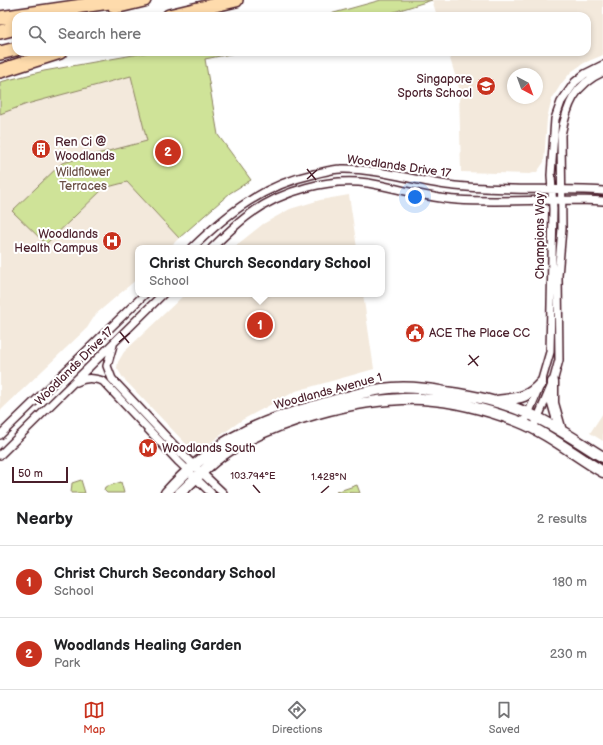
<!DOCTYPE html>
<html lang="en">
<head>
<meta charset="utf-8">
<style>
	:root { --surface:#fff; --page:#f2f2f2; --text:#202124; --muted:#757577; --line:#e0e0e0; --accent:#c8321e }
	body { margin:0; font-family:"Balsamiq Sans",sans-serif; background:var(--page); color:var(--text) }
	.compass { position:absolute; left:507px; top:68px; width:36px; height:36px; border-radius:50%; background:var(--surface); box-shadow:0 2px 6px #0003; rotate:139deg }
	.scale { position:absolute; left:12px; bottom:10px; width:56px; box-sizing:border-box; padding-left:4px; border:2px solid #4a1f2b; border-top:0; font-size:11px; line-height:14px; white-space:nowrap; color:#4a1f2b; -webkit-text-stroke:3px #fff; paint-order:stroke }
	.you { position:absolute; left:415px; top:197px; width:14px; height:14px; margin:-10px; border:3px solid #fff; border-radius:50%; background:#1a73e8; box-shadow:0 0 0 6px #1a73e833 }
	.badge { display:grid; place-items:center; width:26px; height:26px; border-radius:50%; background:var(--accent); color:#fff; font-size:13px; font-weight:700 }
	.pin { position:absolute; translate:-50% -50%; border:2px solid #fff; box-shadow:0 1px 4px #0006 }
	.popup { position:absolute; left:135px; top:245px; width:250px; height:52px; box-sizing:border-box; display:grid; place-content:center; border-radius:8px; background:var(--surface); filter:drop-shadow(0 1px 3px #0005); font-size:13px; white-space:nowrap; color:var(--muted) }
	.popup b { font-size:15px; color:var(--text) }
	.popup::after { content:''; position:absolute; left:50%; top:100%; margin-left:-8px; border:8px solid transparent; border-top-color:var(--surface) }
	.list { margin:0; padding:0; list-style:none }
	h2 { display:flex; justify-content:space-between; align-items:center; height:52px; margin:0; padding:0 16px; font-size:17px }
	h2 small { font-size:13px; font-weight:400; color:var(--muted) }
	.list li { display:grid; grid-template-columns:26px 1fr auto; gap:12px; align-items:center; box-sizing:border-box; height:72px; padding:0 16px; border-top:1px solid var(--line) }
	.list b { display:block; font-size:15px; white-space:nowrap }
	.list p { margin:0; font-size:13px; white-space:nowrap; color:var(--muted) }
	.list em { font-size:13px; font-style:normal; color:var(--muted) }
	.icon { flex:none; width:22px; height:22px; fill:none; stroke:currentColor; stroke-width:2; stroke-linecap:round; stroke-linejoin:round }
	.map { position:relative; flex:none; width:603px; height:493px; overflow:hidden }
	.search { position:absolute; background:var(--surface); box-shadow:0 2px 6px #0003; left:12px; right:12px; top:12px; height:44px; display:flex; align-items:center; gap:10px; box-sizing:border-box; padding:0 14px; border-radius:12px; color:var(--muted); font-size:15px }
	.sheet { height:196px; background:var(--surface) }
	nav { display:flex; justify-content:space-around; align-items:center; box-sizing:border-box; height:56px; border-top:1px solid var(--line); background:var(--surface); font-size:11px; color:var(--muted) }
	nav a { display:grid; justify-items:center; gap:2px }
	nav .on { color:var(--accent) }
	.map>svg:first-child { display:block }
</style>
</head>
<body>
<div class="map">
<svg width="603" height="493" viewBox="0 0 603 493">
	<rect width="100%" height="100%" fill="#fff"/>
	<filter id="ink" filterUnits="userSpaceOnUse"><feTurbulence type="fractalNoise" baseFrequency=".025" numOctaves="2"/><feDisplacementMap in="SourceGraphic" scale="8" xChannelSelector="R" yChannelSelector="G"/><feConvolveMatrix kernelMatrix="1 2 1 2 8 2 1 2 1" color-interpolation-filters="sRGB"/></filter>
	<g filter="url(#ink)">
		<path fill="#f3e9dc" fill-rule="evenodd" d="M432,0H603V55L584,63L571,72L561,84L552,99L547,118L544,162L537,172L530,174L461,172L459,88L448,52H587V16H437ZM513,74H537V98H513Z
			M131,76L148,141L62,163L46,244L104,188L127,182L179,238L169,248H138V278L96,314L87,328L0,411V114L27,104Z
			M349,195L357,248H233L263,224L290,209L320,200Z
			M185,294H363L374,369L296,391L242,420L207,445L198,448L192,447L187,445L123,378L117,368L118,362L124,352Z
			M603,413V441L590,433Z"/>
		<path fill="#cfe398" stroke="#8c8162" d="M381,0H432L381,16H323Z
			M150,52H240L205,59L218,135L251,180L230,193L179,238L127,182L104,188L46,244L12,211L62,163L147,141L131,76L27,104L0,114V82L44,71Z
			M81,480L85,493H71L72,483Z
			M121,482L124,493H107L104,490L105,487Z
			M357,485L360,493L336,492Z"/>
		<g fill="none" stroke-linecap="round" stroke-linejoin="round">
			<defs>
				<path id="street" d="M192,248C229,212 264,185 314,174C323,172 333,169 341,169C379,168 417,182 455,186C504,191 554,188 603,191
					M212,248C224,236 236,224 250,214C283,190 328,178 368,183C398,188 427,198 457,200C506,203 554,198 603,201
					M113,345L107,366L112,379L185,457L223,493
					M77,382C86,377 93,378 103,381L179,462L211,493
					M536,422L553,382L559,360L558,276L562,229L561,135C567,105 574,85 603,72
					M524,424L541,383L550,352L553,209L551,175L555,119L561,102L575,82L585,74L603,65
					M0,435L145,294
					M0,455L163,294"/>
				<path id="secondary" d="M553,382V403L561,431
					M497,401C517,398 527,399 541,383
					M166,493C210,444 252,423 315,406C337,400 360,392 382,389C403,386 425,388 445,392C473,396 501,401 527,413C554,424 578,442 603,457
					M180,493C193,481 206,467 221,456C272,420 360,397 422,399C454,401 488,410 517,421C548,433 574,455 603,472"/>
				<path id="highway" d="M115,7L144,0
					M169,16L236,0
					M0,18L123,0
					M0,32L16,28
					M0,53L16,49
					M0,71L60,52"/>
			</defs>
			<use href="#street" stroke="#4a1f2b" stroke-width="10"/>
			<use href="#secondary" stroke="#4a1f2b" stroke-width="13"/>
			<use href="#highway" stroke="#4a1f2b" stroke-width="16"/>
			<use href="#street" stroke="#fff" stroke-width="7"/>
			<use href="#secondary" stroke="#fff" stroke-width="10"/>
			<use href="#highway" stroke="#fedbac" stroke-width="13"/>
		</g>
	</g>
	<path fill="none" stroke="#4a1f2b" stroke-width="1.5" d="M307,169L316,180M307,179L317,170M120,332L129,343M119,342L130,333M469,355L478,366M468,365L479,356M253,485L260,493M321,493L329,486"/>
	<defs>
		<symbol id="school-disc" viewBox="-11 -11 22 22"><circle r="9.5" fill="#c8321e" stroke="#fff"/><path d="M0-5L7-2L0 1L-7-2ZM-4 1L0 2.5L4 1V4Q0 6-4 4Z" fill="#fff"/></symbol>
		<symbol id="building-disc" viewBox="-11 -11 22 22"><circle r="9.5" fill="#c8321e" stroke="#fff"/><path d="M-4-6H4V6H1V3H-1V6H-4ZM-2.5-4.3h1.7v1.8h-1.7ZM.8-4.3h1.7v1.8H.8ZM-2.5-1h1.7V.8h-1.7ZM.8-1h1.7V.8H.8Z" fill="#fff"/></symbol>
		<symbol id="hospital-disc" viewBox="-11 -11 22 22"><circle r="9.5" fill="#c8321e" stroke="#fff"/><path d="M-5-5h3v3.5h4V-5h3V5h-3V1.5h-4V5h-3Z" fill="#fff"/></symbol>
		<symbol id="civic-disc" viewBox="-11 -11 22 22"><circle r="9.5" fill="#c8321e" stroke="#fff"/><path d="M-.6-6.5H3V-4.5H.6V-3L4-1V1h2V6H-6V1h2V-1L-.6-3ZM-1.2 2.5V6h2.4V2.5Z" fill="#fff"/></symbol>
		<symbol id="metro-disc" viewBox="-11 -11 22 22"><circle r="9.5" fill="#c8321e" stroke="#fff"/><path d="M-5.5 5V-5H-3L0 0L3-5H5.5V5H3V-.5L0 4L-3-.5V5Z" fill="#fff"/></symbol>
	</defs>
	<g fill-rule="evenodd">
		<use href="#school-disc" x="475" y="75" width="22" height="22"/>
		<use href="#building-disc" x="30" y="138" width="22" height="22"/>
		<use href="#hospital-disc" x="101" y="230" width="22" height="22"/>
		<use href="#civic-disc" x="404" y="322" width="22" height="22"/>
		<use href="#metro-disc" x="137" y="437" width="22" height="22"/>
	</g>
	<g text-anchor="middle" stroke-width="4" stroke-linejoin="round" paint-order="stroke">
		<g font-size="12" fill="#4a1f2b" stroke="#fff" text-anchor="start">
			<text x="472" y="83" text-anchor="end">Singapore<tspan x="472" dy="14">Sports School</tspan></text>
			<text x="55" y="146">Ren Ci @<tspan x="55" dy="14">Woodlands</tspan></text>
			<text x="98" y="238" text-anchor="end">Woodlands<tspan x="98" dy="14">Health Campus</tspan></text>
			<text x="429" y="337">ACE The Place CC</text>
			<text x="162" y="452">Woodlands South</text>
		</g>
		<g font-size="12" fill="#4a1f2b" stroke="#fff">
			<text transform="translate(399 166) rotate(8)" y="4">Woodlands Drive 17</text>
			<text transform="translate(540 236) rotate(-90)" y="4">Champions Way</text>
			<text transform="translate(74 366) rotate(-45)" y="4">Woodlands Drive 17</text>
			<text transform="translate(328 391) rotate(-15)" y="4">Woodlands Avenue 1</text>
		</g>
		<g font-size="12" fill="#6b5046" stroke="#fff">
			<text x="83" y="176">Wildflower<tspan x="83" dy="14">Terraces</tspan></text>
		</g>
	</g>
	<g font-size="10" text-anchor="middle" fill="#4a1f2b" stroke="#fff" stroke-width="4" stroke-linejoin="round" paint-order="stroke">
		<text x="253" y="479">103.794°E</text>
		<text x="329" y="480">1.428°N</text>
	</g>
</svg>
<svg class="compass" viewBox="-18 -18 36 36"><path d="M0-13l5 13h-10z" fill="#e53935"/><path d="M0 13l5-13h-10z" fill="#757577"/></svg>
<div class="scale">50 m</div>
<div class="you"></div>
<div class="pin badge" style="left:260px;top:325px">1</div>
<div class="popup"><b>Christ Church Secondary School</b>School</div>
<div class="pin badge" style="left:168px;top:152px">2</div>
<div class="search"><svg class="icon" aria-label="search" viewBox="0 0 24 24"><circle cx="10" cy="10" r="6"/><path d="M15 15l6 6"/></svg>Search here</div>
</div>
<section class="sheet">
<h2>Nearby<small>2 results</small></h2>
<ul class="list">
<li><span class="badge">1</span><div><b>Christ Church Secondary School</b><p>School</p></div><em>180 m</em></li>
<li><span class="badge">2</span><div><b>Woodlands Healing Garden</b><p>Park</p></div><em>230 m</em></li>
</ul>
</section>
<nav>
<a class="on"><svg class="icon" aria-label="map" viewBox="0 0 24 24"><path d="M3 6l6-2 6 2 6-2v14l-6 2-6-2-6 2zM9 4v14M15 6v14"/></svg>Map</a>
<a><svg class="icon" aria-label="directions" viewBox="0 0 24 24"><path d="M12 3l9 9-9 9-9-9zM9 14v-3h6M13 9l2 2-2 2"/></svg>Directions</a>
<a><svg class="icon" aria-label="saved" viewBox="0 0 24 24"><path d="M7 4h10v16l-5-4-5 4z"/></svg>Saved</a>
</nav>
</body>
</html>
